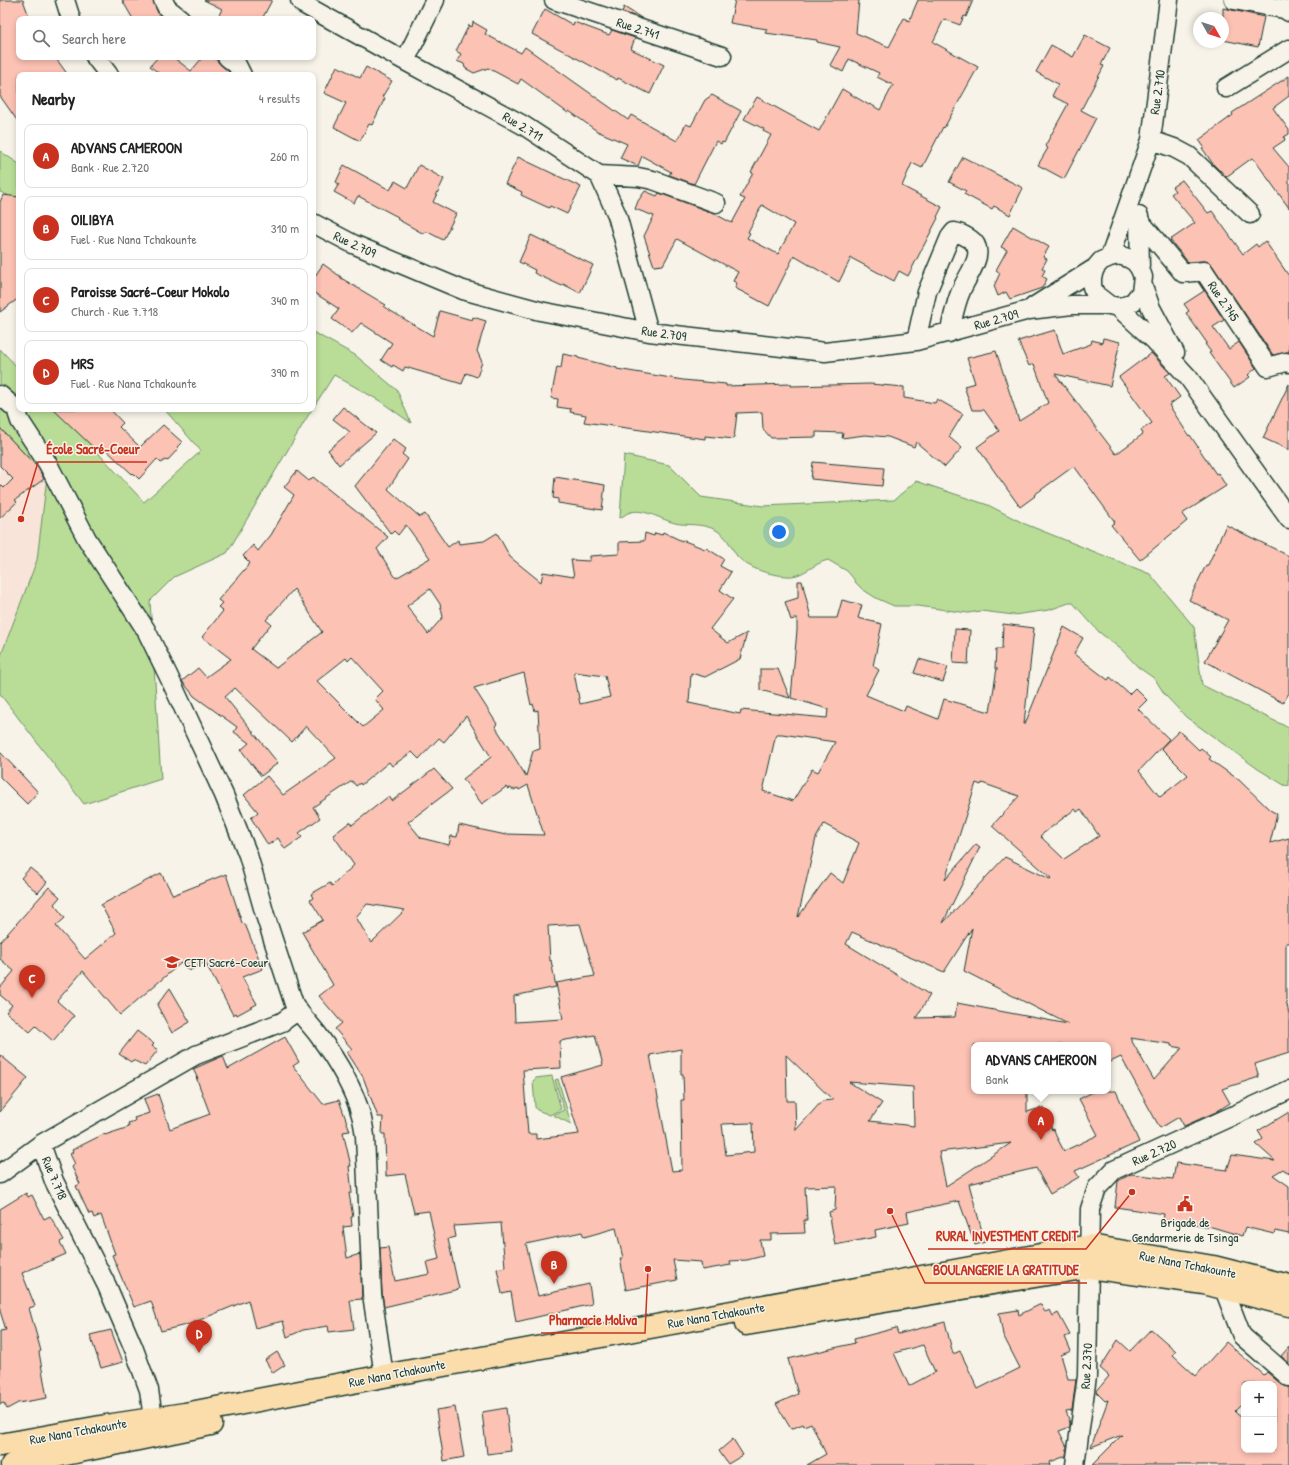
<!DOCTYPE html>
<html lang="en">
<head>
<meta charset="utf-8">
<style>
	:root { --surface:#fff; --page:#f6f6f6; --text:#222; --muted:#767676; --line:#e0e0e0; --accent:#c8321e }
	body { margin:0; font-family:"Patrick Hand",sans-serif; background:var(--page); color:var(--text) }
	.controls { position:absolute; right:12px; bottom:12px; display:grid; overflow:hidden; border-radius:8px; box-shadow:0 2px 6px #0003 }
	.controls button { width:36px; height:36px; display:grid; place-items:center; padding:0; border:0; border-bottom:1px solid var(--line); background:var(--surface); color:var(--text); font:20px sans-serif }
	.compass { position:absolute; left:1193px; top:12px; width:36px; height:36px; border-radius:50%; background:var(--surface); box-shadow:0 2px 6px #0003; rotate:129deg }
	.you { position:absolute; left:779px; top:532px; width:14px; height:14px; margin:-10px; border:3px solid #fff; border-radius:50%; background:#1a73e8; box-shadow:0 0 0 6px #1a73e833 }
	.badge { display:grid; place-items:center; width:26px; height:26px; border-radius:50%; background:var(--accent); color:#fff; font-size:13px; font-weight:700 }
	.pin { position:absolute; translate:-50% -33px; filter:drop-shadow(0 1px 2px #0008) }
	.pin::after { content:''; position:absolute; top:21px; width:14px; height:12px; background:inherit; clip-path:polygon(0 0,100% 0,50% 100%) }
	.popup { position:absolute; left:971px; top:1042px; width:140px; height:52px; box-sizing:border-box; display:grid; place-content:center; border-radius:8px; background:var(--surface); filter:drop-shadow(0 1px 3px #0005); font-size:13px; white-space:nowrap; color:var(--muted) }
	.popup b { font-size:15px; color:var(--text) }
	.popup::after { content:''; position:absolute; left:50%; top:100%; margin-left:-8px; border:8px solid transparent; border-top-color:var(--surface) }
	.list { margin:0; padding:0; list-style:none }
	h2 { display:flex; justify-content:space-between; align-items:center; height:52px; margin:0; padding:0 16px; font-size:17px }
	h2 small { font-size:13px; font-weight:400; color:var(--muted) }
	.list li { display:grid; grid-template-columns:26px 1fr auto; gap:12px; align-items:center; box-sizing:border-box; height:64px; margin:0 8px 8px; padding:0 8px; border:1px solid var(--line); border-radius:8px }
	.list b { display:block; font-size:15px; white-space:nowrap }
	.list p { margin:0; font-size:13px; white-space:nowrap; color:var(--muted) }
	.list em { font-size:13px; font-style:normal; color:var(--muted) }
	.icon { flex:none; width:22px; height:22px; fill:none; stroke:currentColor; stroke-width:2; stroke-linecap:round; stroke-linejoin:round }
	.map { position:relative; flex:none; width:1289px; height:1465px; overflow:hidden }
	.search { position:absolute; background:var(--surface); box-shadow:0 2px 6px #0003; left:16px; top:16px; width:300px; height:44px; display:flex; align-items:center; gap:10px; box-sizing:border-box; padding:0 14px; border-radius:8px; color:var(--muted); font-size:15px }
	.panel { position:absolute; background:var(--surface); box-shadow:0 2px 6px #0003; left:16px; top:72px; width:300px; height:340px; border-radius:8px }
	.map>svg:first-child { display:block }
</style>
</head>
<body>
<div class="map">
<svg width="1289" height="1465" viewBox="0 0 1289 1465">
	<rect width="100%" height="100%" fill="#f7f3e8"/>
	<filter id="ink" filterUnits="userSpaceOnUse"><feTurbulence type="fractalNoise" baseFrequency=".025" numOctaves="2"/><feDisplacementMap in="SourceGraphic" scale="8" xChannelSelector="R" yChannelSelector="G"/><feConvolveMatrix kernelMatrix="1 2 1 2 8 2 1 2 1" color-interpolation-filters="sRGB"/></filter>
	<g filter="url(#ink)">
		<path fill="#f8e4d8" d="M0,428L47,477L37,560L0,658Z"/>
		<path fill="#b9dd97" stroke="#6c8d66" d="M0,151L19,164V200L0,192Z
			M313,332L355,355L397,390L411,423L380,401L334,375L313,408Z
			M0,349L19,369V409H57L144,502L201,451L164,409H312L227,553L174,577L150,601L161,779L84,804L0,694V658L37,560L47,477L0,428Z
			M624,455L669,465L701,497L763,506L894,500L916,481L988,505L1025,524L1150,574L1194,627L1202,685L1289,728V786L1284,785L1258,769L1186,717L1165,695L1155,679L1138,667L1122,650L1099,632L1073,603H1069L1049,610L1014,615L981,611L968,613L918,606H894L876,598L862,589L856,583L853,578L847,571L828,560C814,563 802,578 787,576C770,575 748,569 737,556C730,546 728,537 716,530C704,524 693,525 681,524C665,523 644,506 628,513C625,514 623,517 620,518Z
			M552,1076L561,1109L550,1115L537,1110L535,1107L533,1081L536,1078Z
			M558,1079L571,1124L553,1115L564,1110L555,1080Z"/>
		<path fill="#fcc2b3" stroke="#1f3d34" fill-rule="evenodd" d="M0,0H23L30,19H19V57H55L68,75H19V123L0,96Z
			M122,0H153L158,13L164,19H133Z
			M204,0H272L262,19H217L222,9Z
			M735,0H859L856,33L889,47L904,18L909,21L918,0H973L966,17L964,16L960,25L944,19L933,42L978,67L944,128L943,127L922,168L912,163L902,186L942,207L937,217L938,218L908,276L899,271L894,281L851,258L839,282L794,256L769,306L735,288L737,283L733,281L738,272L677,239L663,265L654,266L644,236L654,216L635,209L638,201L645,191L657,196L659,193L713,213L732,223L745,199L740,197L753,173L751,172L771,135L763,131L764,129L744,119L757,97L819,131L842,89L869,105L870,104L880,110L893,85L877,77L879,73L849,59L843,72L830,65L840,47L817,42V40L765,33L767,29L730,23ZM762,205L794,224L778,254L747,238L750,233L748,232Z
			M624,7L643,19L622,12Z
			M1223,8L1264,17L1258,47L1223,40Z
			M545,9L573,25L574,22L609,35L612,30L635,38L631,49L664,65L650,94L618,78L617,80L532,34Z
			M473,22L487,30L485,34L521,53L525,47L628,120L631,115L677,141L686,124L691,126L705,100L712,95L741,111L724,143L722,142L721,144L716,141L694,184L669,175L671,172L642,156L638,166L620,158L627,144L597,131L569,111L568,113L521,79L518,84L488,68L474,73L465,68L464,64L457,61L461,54L456,51L469,25L472,27Z
			M1085,35L1110,48L1101,65L1104,66L1081,110L1096,118L1064,179L1038,165L1048,148L1045,146L1068,104L1052,96L1058,84L1036,72L1051,45L1073,57Z
			M158,57H173L191,71L203,57H213L229,72L230,75H161L150,66Z
			M337,66L360,78L366,67L392,81L382,97L385,98L372,125L369,124L360,141L334,127L346,103L324,93Z
			M1289,76V96L1273,108L1289,130V134L1284,137L1285,140L1273,148L1289,167V208L1254,159L1252,158L1226,177L1220,170V171L1213,164L1202,148L1204,147L1199,140L1233,115L1232,113Z
			M518,157L581,187L567,214L550,206L549,208L521,195L522,192L505,184Z
			M963,157L1023,188L1010,215L994,206L992,209L964,194L966,191L949,182Z
			M344,165L390,190L395,181L407,188L419,165L444,179L433,202L456,214L443,240L426,231L424,234L397,219L398,217L358,196L354,203L334,192L339,184L336,182Z
			M1182,180L1208,213L1212,211L1243,254L1256,244L1258,247L1265,241L1289,276V351L1288,352L1273,355L1212,265L1209,262L1203,261L1188,262L1170,240L1195,223L1171,194L1175,191L1172,187Z
			M3,195L19,197V298L0,312V202Z
			M1013,226L1049,247L1043,257L1047,259L1042,268L1045,270L1042,276L1047,279L1042,288L1010,299L1006,292L998,296L994,286L1000,273L996,270L1007,250L1001,247Z
			M531,235L593,265L580,293L563,284L562,286L534,273L535,270L519,262Z
			M323,264L341,277V278L386,305L384,307L433,336L440,311L472,320L473,317L486,321L477,351L482,362L477,377L466,373L462,384L405,367L403,371L393,365L392,367L381,360L392,343L361,323L352,333L332,319L339,309L313,292V279Z
			M1198,282H1199L1224,320L1213,327L1229,349L1239,342L1256,368L1248,375L1250,377L1234,388L1209,353L1211,352L1205,344L1207,343L1186,313L1189,311L1184,304L1204,291Z
			M1055,330L1063,354L1091,344L1092,340L1102,343L1103,338L1120,342L1110,386L1055,374L1116,454L1143,434L1141,430L1152,423L1119,377L1151,353L1170,373L1165,376L1180,397L1169,405L1189,436L1190,435L1216,474L1218,473L1226,486L1182,514L1187,521L1140,560L1111,525L1115,522L1074,466L1034,495L1035,496L1020,507L977,447L999,431L984,410H972L964,386L975,383L967,358L996,351L1019,421L1048,403L1034,364L1029,366L1018,341Z
			M563,354L578,357V358L617,368V369L683,380L726,384V386L791,384V386L870,384L904,387V398L935,403L937,399L963,414L949,437L962,448L945,467L916,442L914,447L888,437L865,435L842,438L843,433L816,432V437L771,438L763,429L762,412L737,413L734,439L705,436V439L584,422L586,415L570,412L571,409L557,407L558,399L551,398L557,367L561,368Z
			M1289,384V450L1263,438Z
			M343,407L376,433L339,465L328,450L350,432L333,419Z
			M53,409H110L123,423L119,427L140,447L163,425L182,442L177,447L179,448L167,461L165,460L161,463L157,459L139,479L133,473L132,474L101,445L96,450Z
			M0,428L38,468L44,479L15,500L17,502L0,518V484L4,488L13,479L0,466Z
			M393,439L406,449L402,454L408,459L388,489L420,517L425,514L448,547L458,540L459,544L484,541L497,533L510,557L541,582L543,572L574,577L571,560L590,561V556L619,554V542L644,541L645,533L654,536L655,533L662,535L663,532L682,541V540L705,549L706,548L724,559L720,566L731,572L720,590L733,599L710,629L728,643L747,633L740,659L705,677L691,673L689,703L740,714L741,710L827,718L828,709L791,698L797,630V618L791,620L785,602L798,598V581H802L811,618H837L842,600L862,605L858,618L882,624L873,666L879,670L866,695L904,711L906,706L938,719L944,699L990,712L997,668H995L996,649H1002L1003,624L1034,628L1024,724H1025L1064,627L1083,638L1074,654L1108,680L1110,677L1129,694L1135,688L1147,700L1138,709L1169,739L1139,771L1160,797L1188,775L1161,748L1179,731L1199,750L1201,748L1211,757L1209,759L1239,780L1270,810L1277,814L1270,843L1289,838V943H1286V999L1289,1015V1053L1255,1064L1259,1077L1222,1089L1230,1103L1216,1112L1184,1126L1179,1117L1160,1128L1121,1057L1108,1063V1045H974V1091H1027V1112L1044,1107L1052,1130L1054,1129L1056,1136L1064,1151L1098,1135L1079,1099L1095,1091H1116L1139,1142L1075,1171L1079,1177L1050,1194L1036,1168L969,1184L985,1242L975,1245L959,1201L907,1212L909,1223L875,1230L876,1237L835,1245L829,1212L835,1210L836,1186L805,1187L807,1220H804L805,1233L771,1234V1240H760L763,1256L747,1260L730,1261L731,1265L702,1270L701,1262L673,1260L677,1280L626,1290L620,1258H623L616,1228L584,1237L582,1232L526,1244L538,1296L589,1284L592,1304L516,1322L511,1292L502,1294L497,1269L505,1267L501,1223L454,1226L456,1237L448,1239L459,1289L384,1307L382,1293L380,1248L388,1247L395,1281L430,1274L427,1262L439,1259L429,1211L414,1213L405,1174L386,1176L385,1134H382L383,1117H378L363,1077L347,1052L352,1049L335,1029L342,1023L319,996L333,985L302,932L323,920L310,900L313,898L311,894L330,883L332,886L354,865L333,835L350,822L352,825L389,796L392,801L434,769L452,789L408,822L421,838L449,845L451,836L457,837L459,825L506,835L505,834L544,835L528,785L519,790L518,788L514,790L510,788L508,789L506,787L482,804L463,779L491,757L466,716L444,742L439,738L419,759L412,752L392,766L389,762L361,785L360,783L356,786L352,781L313,807L320,818L299,833L302,837L285,849L278,838L268,845L251,818L258,812L244,795L267,776L283,795L336,758L306,726L292,742L235,688L225,697L278,763L261,776L241,750L249,743L234,732L237,727L194,696L182,681L198,668L206,677L231,659L202,637L223,611L218,607L222,603L218,600L250,563L243,556L253,545L258,551L271,535L294,495L284,487L297,471L309,481L313,477L388,537L377,549L396,578L430,558L406,525L398,535L394,531L391,534L355,486ZM294,589L322,632L276,668L251,649L271,624L266,620ZM430,589L440,604L443,617L428,634L407,606ZM352,657L383,691L375,699L384,710L363,727L317,681L346,658L348,661ZM574,672L605,676L610,697L580,704ZM524,673L531,705L533,704L535,711L538,710L540,749L533,751L526,776L495,726L497,724L474,688ZM776,734H782L835,742L818,772L812,769L793,801L763,791ZM976,783L981,785L982,783L1019,796L992,826L1051,878L1050,879L1005,857L943,923L980,847L976,844L945,880ZM1075,809L1077,812L1081,809L1099,836L1064,859L1040,836ZM824,824L859,843L843,883L830,873L798,917L816,838ZM367,904L405,910L371,943L356,917ZM580,924L595,976L556,983L563,1019L515,1022L514,996L556,987L551,960L550,961L548,926ZM972,928L964,971L1068,1024L957,1003L955,1017L916,1018L930,995L846,944L852,932L944,972ZM595,1035L603,1065L561,1077L579,1134L536,1139V1134H528L523,1070L561,1068L560,1041ZM1130,1038L1171,1044V1046L1182,1048L1154,1080ZM681,1049V1074H683L684,1100H681L682,1170L672,1171L650,1055ZM786,1055L833,1100L822,1101L796,1130L795,1101H787ZM849,1082L913,1087L914,1126L870,1121L882,1103ZM753,1123L754,1152L726,1155L722,1124ZM1011,1143L966,1173L946,1186L939,1152Z
			M813,462L884,468L882,486L811,479Z
			M555,477L605,485L602,510L558,503V499L553,498Z
			M1226,525L1289,556V693L1283,703L1205,661L1228,620L1189,600L1206,565H1208Z
			M955,629L970,630L968,664L953,663Z
			M919,659L948,667L943,682L914,673Z
			M760,669H778L790,698L760,690Z
			M0,752L38,792L27,804L0,777Z
			M30,868L47,882L38,893L21,878Z
			M161,873L173,895L226,874L242,923L245,924L263,969L242,977L257,1004L237,1015L236,1013L233,1015L205,962L189,971L181,963L120,1015L83,971L57,1001L74,1016L53,1041L36,1026L30,1032L6,1012L12,1005L0,995V988L14,971L0,959V942L49,887L60,897L54,904L65,918L56,926L85,959L116,933L101,905Z
			M170,988L190,1022L172,1033L157,1005Z
			M137,1031L154,1044L152,1046L158,1050L145,1066L133,1060L131,1062L119,1054Z
			M285,1037L299,1062L293,1066L323,1104L339,1100L350,1131L343,1132L351,1166H349L352,1193H349L353,1217H351L352,1226L343,1227L347,1258L360,1254L362,1299L350,1300L354,1329L329,1332L328,1326L303,1330L287,1337L283,1321L255,1328L248,1300L190,1324L161,1331L151,1301L134,1307L112,1255L115,1254L101,1215L94,1218L92,1213L89,1214L76,1186L80,1184L72,1167L75,1164L70,1154L73,1152L72,1150L104,1134L105,1135L129,1127L128,1123L135,1121L134,1118L149,1113L144,1099L158,1094L170,1129L210,1114L196,1077L198,1079L193,1069L223,1056L228,1069Z
			M0,1055L28,1078L0,1112Z
			M1289,1112V1174L1283,1169L1273,1175L1289,1186V1234L1275,1231L1274,1234L1245,1227L1242,1236L1212,1227L1163,1220L1164,1214L1115,1207L1118,1181L1131,1174L1173,1179L1176,1163L1227,1170L1232,1155L1275,1161L1256,1144L1263,1139L1258,1131Z
			M26,1193L28,1197L32,1195L44,1219L50,1216L64,1240L60,1242L66,1254L22,1273L35,1306L29,1308L41,1351L39,1352L47,1398L18,1403L7,1409L4,1403L0,1404V1331L6,1330L0,1311V1209Z
			M1041,1304L1045,1312L1050,1310L1053,1316L1058,1313L1070,1335L1065,1337L1071,1351L1061,1355L1068,1379H1076L1072,1410L1066,1411L1070,1423V1427L1059,1431L1067,1447L1066,1456L1050,1462L1051,1465H807L826,1454L811,1423L804,1426L803,1424L791,1429L776,1404L798,1394L788,1359L855,1343L854,1339L896,1328L898,1334L945,1322L953,1354L960,1351L978,1389L1020,1368L1003,1335L999,1313L1018,1310L1019,1315ZM923,1345L935,1372L909,1386L894,1353Z
			M1151,1329L1176,1351L1173,1355L1196,1376L1226,1342L1264,1375L1267,1372L1282,1385L1289,1387V1465H1092L1122,1435L1091,1447L1108,1400L1105,1401L1096,1392L1109,1376L1100,1368L1118,1340L1130,1351ZM1244,1384H1274V1450H1244V1419L1235,1411L1244,1402Z
			M111,1330L123,1362L101,1368L90,1335Z
			M1289,1347V1363L1281,1356Z
			M277,1352L285,1365L273,1373L265,1360Z
			M455,1407L464,1457L444,1461L436,1410Z
			M506,1408L511,1451L487,1454L482,1412Z
			M733,1439L743,1455L728,1464L719,1451Z"/>
		<g fill="none" stroke-linecap="round" stroke-linejoin="round">
			<defs>
				<path id="minor" d="M65,0L71,19
					M163,0L167,8L181,19
					M300,0L303,4L405,61L523,125L599,175L617,215L649,332
					M554,0L722,56
					M1234,0L1284,9L1289,12
					M95,57L109,75
					M227,57L237,65L242,75
					M405,61L435,0
					M1226,88L1289,49
					M1151,140L1174,148L1189,156L1250,214
					M599,175L638,177L653,180L716,203
					M1139,216L1140,269
					M1139,220L1183,273L1204,271L1268,367L1286,362L1289,363
					M313,223L353,244L463,290L540,311L649,332L825,352L916,341L1029,310L1072,305H1109L1118,307L1127,305L1134,301L1141,292L1143,277L1140,269L1135,262L1128,258L1119,255L1110,257L1101,261L1095,268L1092,277V287L1096,295L1109,305
					M1110,257L1151,140L1169,0
					M1143,286L1151,308L1175,353
					M1033,307L1095,268
					M1118,307L1153,339L1188,377L1289,519
					M916,341L927,292L950,237L954,232C961,233 965,236 970,239C989,252 966,276 961,291C955,304 953,319 949,333
					M0,395L16,409L20,421L48,464L87,539L146,630L168,675L224,795L248,855L265,915L294,1004C301,1016 311,1025 319,1036C336,1059 353,1087 361,1115C363,1122 364,1129 365,1136L372,1294L384,1376
					M0,1174L41,1144
					M1224,1289L1242,1336L1289,1377
					M158,1431L153,1418L149,1390L134,1349L107,1286L54,1181L41,1144L196,1055L282,1022L297,1011
					M1075,1465L1087,1376L1090,1209L1097,1188L1114,1170L1289,1090"/>
				<path id="major" d="M746,1324L1089,1267L1204,1283L1289,1305
					M0,1445L106,1426L185,1414L384,1376L1090,1246L1213,1267L1289,1286
					M12,1465L211,1424"/>
			</defs>
			<use href="#minor" stroke="#1f3d34" stroke-width="21"/>
			<use href="#major" stroke="#1f3d34" stroke-width="25"/>
			<use href="#minor" stroke="#f7f3e8" stroke-width="18"/>
			<use href="#major" stroke="#faddab" stroke-width="22"/>
		</g>
	</g>
	<defs>
		<symbol id="school-bare" viewBox="-9 -9 18 18"><path d="M0-5L7-2L0 1L-7-2ZM-4 1L0 2.5L4 1V4Q0 6-4 4Z" fill="#c8321e" stroke="#f7f3e8" stroke-width="2.5" paint-order="stroke"/></symbol>
		<symbol id="civic-bare" viewBox="-9 -9 18 18"><path d="M-.6-6.5H3V-4.5H.6V-3L4-1V1h2V6H-6V1h2V-1L-.6-3ZM-1.2 2.5V6h2.4V2.5Z" fill="#c8321e" stroke="#f7f3e8" stroke-width="2.5" paint-order="stroke"/></symbol>
	</defs>
	<g fill-rule="evenodd">
		<use href="#school-bare" x="161" y="951" width="22" height="22"/>
		<use href="#civic-bare" x="1174" y="1193" width="22" height="22"/>
	</g>
	<g text-anchor="middle" stroke-width="3" stroke-linejoin="round" paint-order="stroke">
		<g font-size="13" fill="#1f3d34" stroke="#f7f3e8">
			<text transform="translate(638 28) rotate(18)" y="5">Rue 2.741</text>
			<text transform="translate(1157 92) rotate(-82)" y="5">Rue 2.710</text>
			<text transform="translate(523 126) rotate(31)" y="5">Rue 2.711</text>
			<text transform="translate(355 244) rotate(25)" y="5">Rue 2.709</text>
			<text transform="translate(1224 301) rotate(56)" y="5">Rue 2.745</text>
			<text transform="translate(996 319) rotate(-16)" y="5">Rue 2.709</text>
			<text transform="translate(664 333) rotate(8)" y="5">Rue 2.709</text>
			<text transform="translate(1154 1152) rotate(-24)" y="5">Rue 2.720</text>
			<text transform="translate(55 1178) rotate(67)" y="5">Rue 7.718</text>
			<text transform="translate(1188 1264) rotate(11)" y="5">Rue Nana Tchakounte</text>
			<text transform="translate(716 1315) rotate(-10)" y="5">Rue Nana Tchakounte</text>
			<text transform="translate(1086 1366) rotate(-87)" y="5">Rue 2.370</text>
			<text transform="translate(397 1373) rotate(-11)" y="5">Rue Nana Tchakounte</text>
			<text transform="translate(78 1431) rotate(-10)" y="5">Rue Nana Tchakounte</text>
		</g>
		<g font-size="13" fill="#1f3d34" stroke="#f7f3e8" text-anchor="start">
			<text x="184" y="967">CETI Sacré-Coeur</text>
			<text x="1185" y="1227" text-anchor="middle">Brigade de<tspan x="1185" dy="15">Gendarmerie de Tsinga</tspan></text>
		</g>
	</g>
	<path fill="none" stroke="#c8321e" stroke-width="1.5" d="M21 519L38 462H147M1132 1192L1086 1249H928M890 1211L925 1283H1087M648 1269L645 1333H541"/>
	<g fill="#c8321e" stroke="#f7f3e8" stroke-width="1.5">
		<circle cx="21" cy="519" r="4"/>
		<circle cx="1132" cy="1192" r="4"/>
		<circle cx="890" cy="1211" r="4"/>
		<circle cx="648" cy="1269" r="4"/>
	</g>
	<g font-size="14" text-anchor="middle" font-weight="bold" fill="#c8321e" stroke="#f7f3e8" stroke-width="3" stroke-linejoin="round" paint-order="stroke">
		<text x="93" y="454">École Sacré-Coeur</text>
		<text x="1007" y="1241">RURAL INVESTMENT CREDIT</text>
		<text x="1006" y="1275">BOULANGERIE LA GRATITUDE</text>
		<text x="593" y="1325">Pharmacie Moliva</text>
	</g>
</svg>
<div class="controls">
<button>+</button>
<button>−</button>
</div>
<svg class="compass" viewBox="-18 -18 36 36"><path d="M0-13l5 13h-10z" fill="#e53935"/><path d="M0 13l5-13h-10z" fill="#767676"/></svg>
<div class="you"></div>
<div class="pin badge" style="left:1041px;top:1140px">A</div>
<div class="popup"><b>ADVANS CAMEROON</b>Bank</div>
<div class="pin badge" style="left:554px;top:1284px">B</div>
<div class="pin badge" style="left:32px;top:998px">C</div>
<div class="pin badge" style="left:199px;top:1353px">D</div>
<div class="search"><svg class="icon" aria-label="search" viewBox="0 0 24 24"><circle cx="10" cy="10" r="6"/><path d="M15 15l6 6"/></svg>Search here</div>
<section class="panel">
<h2>Nearby<small>4 results</small></h2>
<ul class="list">
<li><span class="badge">A</span><div><b>ADVANS CAMEROON</b><p>Bank · Rue 2.720</p></div><em>260 m</em></li>
<li><span class="badge">B</span><div><b>OILIBYA</b><p>Fuel · Rue Nana Tchakounte</p></div><em>310 m</em></li>
<li><span class="badge">C</span><div><b>Paroisse Sacré-Coeur Mokolo</b><p>Church · Rue 7.718</p></div><em>340 m</em></li>
<li><span class="badge">D</span><div><b>MRS</b><p>Fuel · Rue Nana Tchakounte</p></div><em>390 m</em></li>
</ul>
</section>
</div>
</body>
</html>
